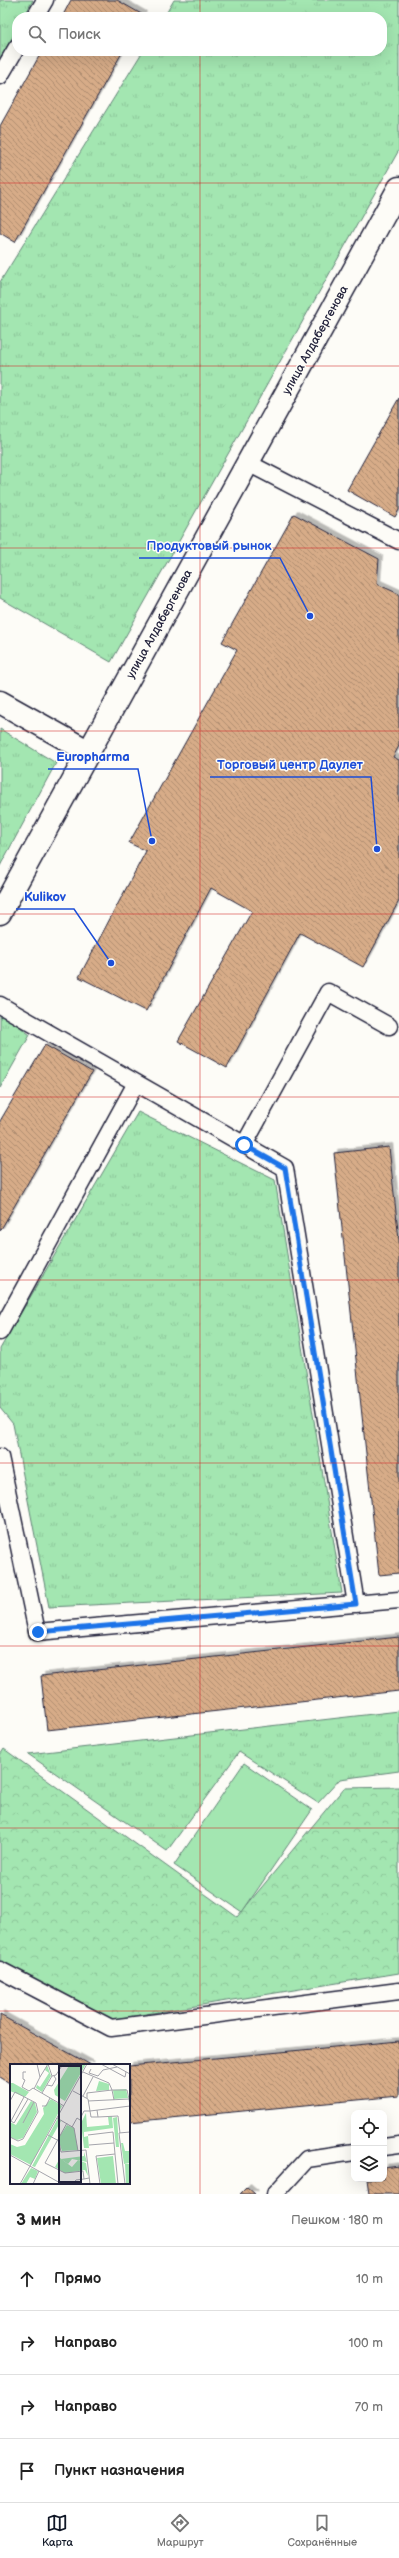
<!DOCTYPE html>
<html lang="ru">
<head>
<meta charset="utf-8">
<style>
	:root { --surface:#fff; --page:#f6f6f6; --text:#222; --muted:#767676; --line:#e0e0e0; --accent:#111827 }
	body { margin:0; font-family:"Balsamiq Sans",sans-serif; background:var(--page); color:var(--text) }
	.controls { position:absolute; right:12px; bottom:12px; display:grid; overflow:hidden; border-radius:8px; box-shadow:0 4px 16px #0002 }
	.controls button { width:36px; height:36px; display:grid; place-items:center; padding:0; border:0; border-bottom:1px solid var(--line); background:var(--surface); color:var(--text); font:20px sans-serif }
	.stop { position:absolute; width:12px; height:12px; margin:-9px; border:3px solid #1a73e8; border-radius:50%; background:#fff }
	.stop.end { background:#1a73e8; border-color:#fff; box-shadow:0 1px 4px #0008 }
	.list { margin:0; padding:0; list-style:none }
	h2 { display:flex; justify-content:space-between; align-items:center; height:52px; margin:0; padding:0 16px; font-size:17px }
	h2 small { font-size:13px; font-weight:400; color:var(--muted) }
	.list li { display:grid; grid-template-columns:26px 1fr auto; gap:12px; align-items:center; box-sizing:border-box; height:64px; padding:0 16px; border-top:1px solid var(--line) }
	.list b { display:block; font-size:15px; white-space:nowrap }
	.list em { font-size:13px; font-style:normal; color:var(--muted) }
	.icon { flex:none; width:22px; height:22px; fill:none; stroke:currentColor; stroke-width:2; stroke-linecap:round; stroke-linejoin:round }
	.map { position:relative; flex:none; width:399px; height:2194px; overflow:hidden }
	.search { position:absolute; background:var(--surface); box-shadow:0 4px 16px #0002; left:12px; right:12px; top:12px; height:44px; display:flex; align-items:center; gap:10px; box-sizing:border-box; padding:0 14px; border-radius:16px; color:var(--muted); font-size:15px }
	.sheet { height:308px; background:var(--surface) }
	nav { display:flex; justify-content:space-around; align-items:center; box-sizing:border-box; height:56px; border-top:1px solid var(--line); background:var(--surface); font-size:11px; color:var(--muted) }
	nav a { display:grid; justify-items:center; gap:2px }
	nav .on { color:var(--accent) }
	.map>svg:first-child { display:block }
</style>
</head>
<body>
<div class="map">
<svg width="399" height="2194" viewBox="0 0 399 2194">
	<defs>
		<pattern id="grass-tufts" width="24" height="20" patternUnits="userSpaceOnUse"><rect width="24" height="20" fill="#a3e6b1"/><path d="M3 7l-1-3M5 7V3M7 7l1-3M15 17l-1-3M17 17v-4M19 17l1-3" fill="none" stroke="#8cc599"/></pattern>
		<pattern id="park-crowns" width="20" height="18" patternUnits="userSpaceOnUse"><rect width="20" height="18" fill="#a3e6b1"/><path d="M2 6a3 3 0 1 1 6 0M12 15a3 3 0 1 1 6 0" fill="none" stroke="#8cc599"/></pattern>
		<pattern id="building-back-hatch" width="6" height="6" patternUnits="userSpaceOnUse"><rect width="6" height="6" fill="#d7ac88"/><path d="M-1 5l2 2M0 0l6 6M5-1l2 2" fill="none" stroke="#ae8c70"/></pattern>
		<filter id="shadow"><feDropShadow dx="3.5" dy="-3.5" stdDeviation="0" flood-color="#0004"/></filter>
	</defs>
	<rect width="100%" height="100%" fill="#fdfcf7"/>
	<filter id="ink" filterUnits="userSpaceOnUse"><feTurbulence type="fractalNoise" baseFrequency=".025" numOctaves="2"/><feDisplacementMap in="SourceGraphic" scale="8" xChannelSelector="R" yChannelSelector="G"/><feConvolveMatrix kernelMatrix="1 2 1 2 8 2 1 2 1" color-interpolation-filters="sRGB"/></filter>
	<g filter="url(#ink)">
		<path fill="url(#grass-tufts)" stroke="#628476" d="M0,0H33L24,17H17V29L0,59Z
			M174,0H399V150L111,662L0,598V282L143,51H382V17H164Z
			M0,729L56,763L0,866Z
			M0,1011L30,1035L0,1088Z
			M138,1112L275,1180L342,1593L49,1607L13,1424L0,1408V1349Z
			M399,1711V1771L340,1779L318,1803L239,1752L167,1851L28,1754Z"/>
		<path fill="url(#park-crowns)" stroke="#628476" d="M4,1749L237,1917L344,1788L399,1787V1973L109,2020L0,1963V1755Z"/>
		<path fill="#a3e6b1" stroke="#628476" d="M244,1763L312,1810L242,1912L174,1865Z"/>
		<path fill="url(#building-back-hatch)" stroke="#22223b" filter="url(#shadow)" d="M71,0H117L143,15L142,17H62Z
			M42,51H123L15,242L0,233V126Z
			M399,398V510L395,517L347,490Z
			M294,514L379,559L377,584L399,594V746L393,757L399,760V901L363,967L300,933L227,1068L178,1041L252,911L211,888L146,1011L79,977L146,851L129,843L237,650L222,642Z
			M45,1045L92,1072L0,1231V1121Z
			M389,1147L399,1240V1573L379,1575L334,1153Z
			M399,1637V1691L47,1730L41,1676Z
			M0,2015L91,2065H11V2084L0,2077Z
			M399,2041V2096L129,2122V2066Z
			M399,2166V2194H369L367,2179H384V2168Z
			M247,2187L255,2194H240Z"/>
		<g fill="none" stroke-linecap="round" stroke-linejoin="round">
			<defs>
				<path id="lane" d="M35,17L45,0
					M0,76L17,47
					M248,463L399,541
					M0,1005L285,1168L356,1604
					M244,1145L328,992L389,1026
					M0,1332L136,1083
					M0,1457L37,1632L399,1600
					M0,1970L111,2028L399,1991
					M384,2147L399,2145
					M275,2194L307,2159L354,2152"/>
				<path id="street" d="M0,702L89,752"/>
				<path id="secondary" d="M0,913L399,188"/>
			</defs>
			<use href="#lane" stroke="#22223b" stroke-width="19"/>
			<use href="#street" stroke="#22223b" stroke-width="25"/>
			<use href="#secondary" stroke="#22223b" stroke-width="25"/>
			<use href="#lane" stroke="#fdfcf7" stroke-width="16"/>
			<use href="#street" stroke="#fdfcf7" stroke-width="22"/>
			<use href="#secondary" stroke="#fdfcf7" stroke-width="22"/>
		</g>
	</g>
	<g fill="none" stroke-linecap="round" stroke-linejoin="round" filter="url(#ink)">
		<path stroke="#1a73e8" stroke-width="5" d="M38,1632L356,1604L285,1168L244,1145"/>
	</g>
	<path fill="none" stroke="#d62828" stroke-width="1" stroke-opacity="0.55" d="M200,0V17M200,51V2194M0,183H399M0,366H399M0,548H399M0,731H399M0,914H399M0,1097H399M0,1280H399M0,1463H399M0,1646H399M0,1828H399M0,2011H399"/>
	<g text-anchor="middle" stroke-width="3" stroke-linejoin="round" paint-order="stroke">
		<g font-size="12" fill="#22223b" stroke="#fdfcf7">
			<text transform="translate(315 340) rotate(-61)" y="4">улица Алдабергенова</text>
			<text transform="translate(159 624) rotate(-61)" y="4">улица Алдабергенова</text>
		</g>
	</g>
	<g transform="translate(10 2064)">
		<rect width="120" height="120" fill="#fdfcf7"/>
		<path d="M60,0H76L55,37L45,31L44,26ZM37,1L41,12L32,28L26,24L27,21L30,23L39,9L35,6ZM0,19H3L19,28L15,33L0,27ZM41,35L52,42L21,101L0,90V80L7,83L15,81L34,50L33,44ZM21,37L25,39L27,48L13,74L7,76L0,73V58L6,61ZM76,49L77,63L99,61L98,53L102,52L103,64L74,68V73L78,72L79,84H74L71,59ZM107,53L109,83H106L103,54ZM48,54L51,57L25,103L22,102ZM57,61L64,64L68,86L52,87L48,75ZM111,79H113L115,87H120V99L114,100ZM74,88L77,98L62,95L58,100L51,95L74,92ZM115,100H119L120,120H116ZM21,104L28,107L25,115L20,113L16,120H11Z" fill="#a3e6b1"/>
		<path d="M89,17L99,20V26L86,27ZM116,25L118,34L104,35L103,26ZM103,92L106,120H91L87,94ZM50,94L62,103L68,96L76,99L78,112L75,106L55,109L45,103Z" fill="#a3e6b1"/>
		<path fill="none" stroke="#a5a5ac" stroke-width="1" d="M91,0L115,13L116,8M102,0L120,10M81,5L79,9L88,12L93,6L107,3M16,8H13V15L15,16L12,23L19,27L23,24L54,42M73,8L99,19L102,26H117L119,35M42,12L46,11L53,0M30,13L38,0M37,21L42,22L46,15L44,12M24,25L30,13L27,0M63,27L78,35L80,47L120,42M32,29L42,12L38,0M73,32L83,13M14,33L1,57L4,59L18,35M77,34V29L102,26L104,36M0,37L5,28L26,39L28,48L13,75L8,77L0,73M78,37L119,35L120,42M32,42H36L40,34M87,46L88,53L108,52L110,69M71,53L74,47H80L81,53H88M47,54L64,64L68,87M13,59L24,38M57,59L35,99L55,109L73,107L74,115L79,114M62,63L67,54L70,56M38,71L49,77L51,88L76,86L80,120M78,71L103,68L105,90M79,81L104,79M0,91L52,120M10,120L77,0M23,120L29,107M62,120L66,116L74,115M90,120L86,92L105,90L108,120M115,120L109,69L120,68"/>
		<path fill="#22223b" fill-opacity="0.15" stroke="#22223b" stroke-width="2" d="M49,2H71V118H49Z"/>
		<rect width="120" height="120" fill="none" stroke="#22223b" stroke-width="2"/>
	</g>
	<path fill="none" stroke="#1d4ed8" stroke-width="1.5" d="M310 616L280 558H139M152 841L138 769H48M377 849L371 777H210M111 963L74 909H16"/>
	<g fill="#1d4ed8" stroke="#fdfcf7" stroke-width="1.5">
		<circle cx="310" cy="616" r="4"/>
		<circle cx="152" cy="841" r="4"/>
		<circle cx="377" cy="849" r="4"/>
		<circle cx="111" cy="963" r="4"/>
	</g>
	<g font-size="13" text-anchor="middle" font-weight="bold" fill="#1d4ed8" stroke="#fdfcf7" stroke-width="3" stroke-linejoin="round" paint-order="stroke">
		<text x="209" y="550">Продуктовый рынок</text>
		<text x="93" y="761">Europharma</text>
		<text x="290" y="769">Торговый центр Даулет</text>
		<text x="45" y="901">Kulikov</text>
	</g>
</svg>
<div class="controls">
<button><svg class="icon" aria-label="locate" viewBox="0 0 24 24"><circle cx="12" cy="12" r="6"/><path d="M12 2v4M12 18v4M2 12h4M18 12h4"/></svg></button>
<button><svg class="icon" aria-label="layers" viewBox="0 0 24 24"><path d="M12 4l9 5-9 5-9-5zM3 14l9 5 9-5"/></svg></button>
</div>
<div class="stop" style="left:244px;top:1145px"></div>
<div class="stop end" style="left:38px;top:1632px"></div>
<div class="search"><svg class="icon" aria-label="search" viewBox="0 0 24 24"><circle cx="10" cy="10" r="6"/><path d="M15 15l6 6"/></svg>Поиск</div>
</div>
<section class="sheet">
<h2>3 мин<small>Пешком · 180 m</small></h2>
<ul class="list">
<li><svg class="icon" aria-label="ahead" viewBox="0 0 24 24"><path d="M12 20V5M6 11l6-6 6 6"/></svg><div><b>Прямо</b></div><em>10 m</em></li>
<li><svg class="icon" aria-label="right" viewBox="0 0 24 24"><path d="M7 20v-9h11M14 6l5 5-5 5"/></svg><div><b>Направо</b></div><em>100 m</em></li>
<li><svg class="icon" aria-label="right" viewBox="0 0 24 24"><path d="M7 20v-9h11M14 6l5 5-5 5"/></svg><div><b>Направо</b></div><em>70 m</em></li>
<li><svg class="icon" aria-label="arrive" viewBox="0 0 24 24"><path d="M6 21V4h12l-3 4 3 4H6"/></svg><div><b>Пункт назначения</b></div></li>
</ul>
</section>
<nav>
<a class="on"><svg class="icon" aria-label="map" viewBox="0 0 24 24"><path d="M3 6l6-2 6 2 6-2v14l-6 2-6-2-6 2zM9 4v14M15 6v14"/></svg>Карта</a>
<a><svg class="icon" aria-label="directions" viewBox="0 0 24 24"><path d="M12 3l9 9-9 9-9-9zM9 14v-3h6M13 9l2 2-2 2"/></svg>Маршрут</a>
<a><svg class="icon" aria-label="saved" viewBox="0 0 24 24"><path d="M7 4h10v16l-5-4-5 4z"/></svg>Сохранённые</a>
</nav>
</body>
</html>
